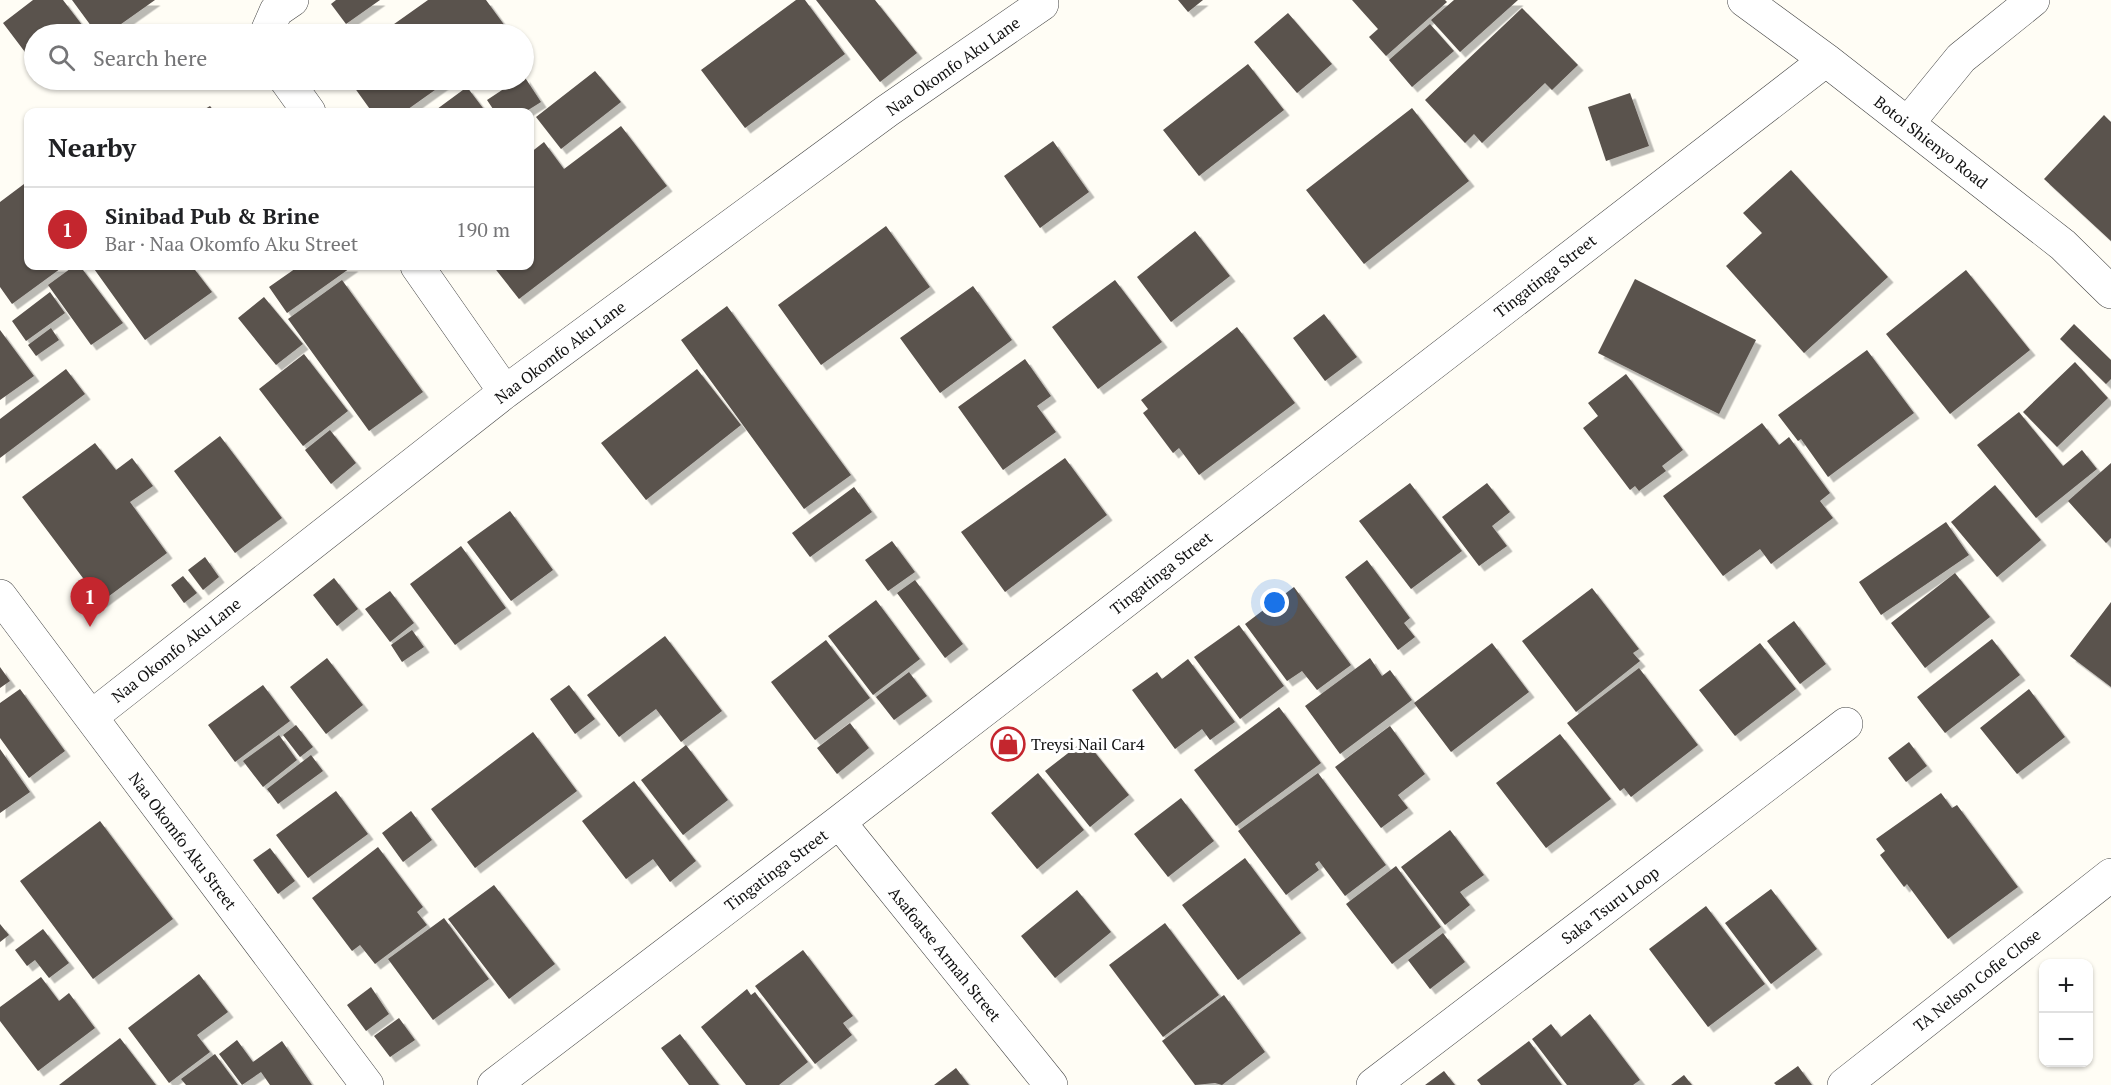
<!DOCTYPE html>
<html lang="en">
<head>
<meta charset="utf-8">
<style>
	:root { --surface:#fff; --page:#f2f2f2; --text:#202124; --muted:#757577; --line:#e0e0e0; --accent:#c4262e }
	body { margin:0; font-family:"PT Serif",serif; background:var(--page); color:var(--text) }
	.controls { position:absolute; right:18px; bottom:18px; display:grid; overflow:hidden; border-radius:12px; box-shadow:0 2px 4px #0004 }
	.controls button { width:54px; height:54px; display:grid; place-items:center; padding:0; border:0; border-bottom:2px solid var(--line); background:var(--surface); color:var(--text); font:30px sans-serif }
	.you { position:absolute; left:1275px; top:603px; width:21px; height:21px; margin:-15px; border:4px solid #fff; border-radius:50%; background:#1a73e8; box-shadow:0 0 0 9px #1a73e833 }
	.badge { display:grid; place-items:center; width:39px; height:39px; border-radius:50%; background:var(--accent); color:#fff; font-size:20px; font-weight:700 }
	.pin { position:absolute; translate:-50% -50px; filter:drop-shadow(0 2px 3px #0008) }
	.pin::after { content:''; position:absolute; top:32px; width:21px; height:18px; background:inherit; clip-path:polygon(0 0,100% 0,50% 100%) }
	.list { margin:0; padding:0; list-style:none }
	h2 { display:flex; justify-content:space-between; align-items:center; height:78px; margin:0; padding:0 24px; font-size:26px }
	h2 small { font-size:20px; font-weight:400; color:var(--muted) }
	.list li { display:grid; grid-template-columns:39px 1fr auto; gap:18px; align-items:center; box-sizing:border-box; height:84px; padding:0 24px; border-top:2px solid var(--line) }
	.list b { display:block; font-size:22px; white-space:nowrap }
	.list p { margin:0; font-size:20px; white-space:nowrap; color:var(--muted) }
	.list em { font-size:20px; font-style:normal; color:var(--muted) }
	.icon { flex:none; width:33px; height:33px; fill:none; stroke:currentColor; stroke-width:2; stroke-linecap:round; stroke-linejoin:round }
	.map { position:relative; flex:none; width:2111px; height:1085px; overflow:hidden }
	.search { position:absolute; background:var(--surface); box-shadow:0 2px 4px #0004; left:24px; top:24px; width:510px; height:66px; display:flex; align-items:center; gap:15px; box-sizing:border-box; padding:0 21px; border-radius:33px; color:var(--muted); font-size:22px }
	.panel { position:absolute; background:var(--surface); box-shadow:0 2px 4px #0004; left:24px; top:108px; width:510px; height:162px; border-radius:12px }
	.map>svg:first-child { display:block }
</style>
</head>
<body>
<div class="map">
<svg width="2111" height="1085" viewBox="0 0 2111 1085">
	<defs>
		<filter id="shadow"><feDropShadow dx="5.5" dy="5.5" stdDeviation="0" flood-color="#0004"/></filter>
	</defs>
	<rect width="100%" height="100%" fill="#fffdf5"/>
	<path fill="#5a524d" filter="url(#shadow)" d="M33,0H63L89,34H34V64L3,23Z
		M72,0H155L107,34H97Z
		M336,0H380L346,24L331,4Z
		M428,0H486L511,34H380Z
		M796,0H805L845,54L745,128L701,70Z
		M816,0H875L917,53L880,82Z
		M1178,0H1203L1188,12Z
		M1352,0H1445L1447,2L1386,56L1369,37L1378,29Z
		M1454,0H1518L1460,52L1431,20Z
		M1522,8L1578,65L1552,90L1545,83L1482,143L1474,134L1465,143L1425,100Z
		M1288,13L1332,64L1297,93L1254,42Z
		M1430,24L1454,51L1412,87L1389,60Z
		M1248,64L1284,110L1199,176L1163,130Z
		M595,71L621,102L561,149L536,117Z
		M524,76L541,102L525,112H495L487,100L517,80H524Z
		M349,80H449L404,112H372Z
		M467,87L486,112H433Z
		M1630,93L1649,146L1606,161L1588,107Z
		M210,106L215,112H200Z
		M1412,108L1469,181L1364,264L1306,190Z
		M2104,115L2111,122V241L2044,179Z
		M621,126L667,186L519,299L493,266H530V153L544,142L564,169Z
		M1053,141L1089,192L1040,228L1004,176Z
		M1791,170L1888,277L1804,353L1726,266L1762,233L1743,213Z
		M28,181V266H64L12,304L0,287V202Z
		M886,226L930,287L821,365L778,305Z
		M1195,231L1230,276L1171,322L1137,277Z
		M74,266H80L123,323L91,345L48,285Z
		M92,266H192L212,292L145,340Z
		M299,266H353L287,313L269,287Z
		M1966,270L2030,350L1950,414L1886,334Z
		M1635,279L1756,340L1719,414L1598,353Z
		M342,280L423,392L369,431L288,319Z
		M1115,280L1162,342L1098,389L1052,327Z
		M973,286L1012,340L940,393L900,338Z
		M50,292L65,313L26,341L12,321Z
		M264,297L303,344L276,365L238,318Z
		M727,306L851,475L804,509L681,340Z
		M1324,314L1357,357L1325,381L1293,338Z
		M2074,324L2111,360V379L2106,384L2060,339Z
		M1237,327L1295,403L1199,475L1179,448L1173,453L1143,413L1148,409L1141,400Z
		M51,328L59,340L36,356L28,345Z
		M0,330L34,376L0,400Z
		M1867,350L1914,413L1828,477L1801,439L1798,441L1778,415Z
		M304,354L348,411L303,446L259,389Z
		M1025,359L1051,396L1037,406L1056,432L1003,470L958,407Z
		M2075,362L2108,398L2057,447L2023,412Z
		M66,369L85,394L0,458V419Z
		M697,369L741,425L646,500L601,443Z
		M1626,374L1683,450L1662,466L1666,471L1639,491L1635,486L1630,490L1583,428L1598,416L1588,403Z
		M2019,412L2063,466L2082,450L2097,469L2036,518L1977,445Z
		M1762,423L1779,445L1789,437L1830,493L1820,501L1833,518L1771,564L1760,549L1723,576L1663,496Z
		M330,430L356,463L331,484L305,450Z
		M220,436L282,518L235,553L174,471Z
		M95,443L116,470L132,458L153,486L130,502L167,553L101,602L22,497Z
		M1065,458L1107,515L1005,592L961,532Z
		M2111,463V538L2106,543L2068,501Z
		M1410,483L1462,551L1411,589L1359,521Z
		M1487,483L1510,512L1492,526L1507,546L1479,566L1442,517Z
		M1995,485L2041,540L1997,577L1951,522Z
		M854,487L872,512L810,557L792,533Z
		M510,511L553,570L511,601L467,542Z
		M1946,522L1969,555L1881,615L1859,582Z
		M892,541L915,572L888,591L865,560Z
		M461,546L506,608L455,645L410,584Z
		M205,557L219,577L203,590L188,570Z
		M1367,560L1410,618L1404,623L1415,637L1398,650L1345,577Z
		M1955,573L1990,617L1925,668L1891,623Z
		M183,576L197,593L184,603L171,585Z
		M334,578L358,609L337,626L313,595Z
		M915,580L963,644L945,658L897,593Z
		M1294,587L1351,665L1317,690L1302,671L1287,681L1245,624Z
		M1592,588L1639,649L1633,653L1640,661L1576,712L1522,641Z
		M390,591L414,623L390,642L365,609Z
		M876,600L920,659L873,695L828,636Z
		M2111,602V687L2070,656Z
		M1794,621L1826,664L1800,684L1767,641Z
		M1239,625L1284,686L1240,719L1194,657Z
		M412,630L424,647L402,662L391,645Z
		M665,636L722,711L681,742L656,709L619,737L587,695Z
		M1992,639L2020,675L1945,733L1917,697Z
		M826,640L870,698L815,740L771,682Z
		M1492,643L1529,692L1451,752L1414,703Z
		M1760,643L1796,689L1735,736L1699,690Z
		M327,658L363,705L326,734L290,687Z
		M1370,658L1382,676L1390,670L1412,700L1340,754L1305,706Z
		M1188,659L1235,722L1210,740L1202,729L1175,749L1132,690L1157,672L1162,679Z
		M0,667L10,681L0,688Z
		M1639,668L1698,745L1631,797L1624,788L1620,791L1567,723Z
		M909,672L927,696L894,720L876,697Z
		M263,685L290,721L235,762L208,725Z
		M569,685L595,719L575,734L550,699Z
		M20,689L65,751L29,778L0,738V703Z
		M2029,689L2065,737L2017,774L1980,728Z
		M1279,707L1321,763L1236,826L1194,770Z
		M850,723L869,748L837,774L817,748Z
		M296,725L313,747L300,757L283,735Z
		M1390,726L1425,774L1398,795L1408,808L1381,828L1335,767Z
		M533,732L577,791L475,868L431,809Z
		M1560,734L1611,799L1546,848L1496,783Z
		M279,735L297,760L263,787L243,761Z
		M1085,740L1129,795L1090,827L1045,771Z
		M1909,742L1927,766L1906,782L1888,758Z
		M686,745L728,800L683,835L641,780Z
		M0,749L30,792L0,813Z
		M311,755L323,771L278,804L267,789Z
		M1038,773L1084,830L1037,869L991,813Z
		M1318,773L1386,865L1345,896L1319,861L1315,864L1319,870L1286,895L1238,831Z
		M634,781L696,861L670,882L653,859L626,879L582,821Z
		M336,791L368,834L308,878L276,835Z
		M1941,793L1952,808L1957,805L2018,887L1948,939L1907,884L1904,887L1880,855L1885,851L1876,839Z
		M1181,798L1214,841L1168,877L1134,834Z
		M411,811L432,840L403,862L382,833Z
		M100,821L173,919L93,979L20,881Z
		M1450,830L1484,875L1460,892L1470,905L1445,925L1401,867Z
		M378,847L423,907L417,912L427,925L375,964L360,945L352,951L312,898Z
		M270,848L295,881L278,894L253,860Z
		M1245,858L1301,933L1238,980L1182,905Z
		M1396,866L1441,927L1392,964L1346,904Z
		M494,885L555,964L509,999L448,919Z
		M1771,889L1817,949L1771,984L1725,923Z
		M1077,890L1111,932L1055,978L1021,936Z
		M1706,906L1765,984L1708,1027L1649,949Z
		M444,918L489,979L433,1020L388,959Z
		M1165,923L1219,995L1163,1037L1109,965Z
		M0,924L9,935L0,942Z
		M43,929L69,963L49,978L35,960L27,966L15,950Z
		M1443,933L1465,962L1430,989L1408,960Z
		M803,950L853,1016L843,1023L852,1035L815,1064L755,986Z
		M199,974L228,1012L197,1035L210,1052L169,1083L128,1028Z
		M41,977L59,1001L69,993L95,1028L38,1071L0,1021V1007Z
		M371,987L389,1014L366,1031L347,1005Z
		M747,989L751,995L755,992L808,1062L779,1085H746L701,1027Z
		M1224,995L1265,1052L1222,1085L1215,1083L1195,1085L1162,1041Z
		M1590,1014L1640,1080L1633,1085H1567L1532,1039L1551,1024L1561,1037Z
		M399,1018L415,1040L390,1057L374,1036Z
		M680,1034L719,1085H689L661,1048Z
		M120,1038L156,1085H59Z
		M237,1040L253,1062L282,1041L312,1085H270L261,1072L242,1085L219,1054Z
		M1529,1041L1562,1085H1481L1477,1080Z
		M215,1054L238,1085H186L181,1079Z
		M1798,1066L1812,1085H1776L1774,1083Z
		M956,1068L969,1085H934Z
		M1444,1071L1455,1085H1425Z
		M1684,1075L1692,1085H1671Z"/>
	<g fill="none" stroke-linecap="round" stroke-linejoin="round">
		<defs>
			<path id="minor" d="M1744,0L1826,60L2063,245L2111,292
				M266,34L276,11L292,0
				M286,80L309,112
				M1908,123L1961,58L2033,0
				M417,266L505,392
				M0,596L367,1085
				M91,717L505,392L887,111L1042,4
				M839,822L1051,1085
				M494,1085L839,822L1826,60
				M1373,1085L1846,724
				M1844,1085L2111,875"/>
		</defs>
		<use href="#minor" stroke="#444" stroke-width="34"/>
		<use href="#minor" stroke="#fff" stroke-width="33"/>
	</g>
	<defs>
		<symbol id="shop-ring" viewBox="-11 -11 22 22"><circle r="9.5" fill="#fff" stroke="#c4262e" stroke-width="1.5"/><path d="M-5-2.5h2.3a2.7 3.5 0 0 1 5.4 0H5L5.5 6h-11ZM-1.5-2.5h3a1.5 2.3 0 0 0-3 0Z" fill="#c4262e"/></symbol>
	</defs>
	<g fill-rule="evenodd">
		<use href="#shop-ring" x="989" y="725" width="38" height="38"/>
	</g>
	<g text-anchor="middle" stroke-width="6" stroke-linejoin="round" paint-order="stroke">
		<g font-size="16" fill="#111" stroke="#fff">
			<text transform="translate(953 66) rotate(-35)" y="6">Naa Okomfo Aku Lane</text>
			<text transform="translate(1931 142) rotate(38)" y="6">Botoi Shienyo Road</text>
			<text transform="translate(1545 276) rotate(-38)" y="6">Tingatinga Street</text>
			<text transform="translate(560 352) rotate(-37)" y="6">Naa Okomfo Aku Lane</text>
			<text transform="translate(1161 573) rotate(-38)" y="6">Tingatinga Street</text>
			<text transform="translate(176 650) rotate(-38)" y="6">Naa Okomfo Aku Lane</text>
			<text transform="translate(183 841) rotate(53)" y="6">Naa Okomfo Aku Street</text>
			<text transform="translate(776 870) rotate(-37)" y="6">Tingatinga Street</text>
			<text transform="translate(1610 905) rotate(-37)" y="6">Saka Tsuru Loop</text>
			<text transform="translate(945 954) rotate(51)" y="6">Asafoatse Armah Street</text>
			<text transform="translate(1977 980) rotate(-38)" y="6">TA Nelson Cofie Close</text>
		</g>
		<g font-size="16" fill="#111" stroke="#fff" text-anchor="start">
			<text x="1031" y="750">Treysi Nail Car4</text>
		</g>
	</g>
</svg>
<div class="controls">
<button>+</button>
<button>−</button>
</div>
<div class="you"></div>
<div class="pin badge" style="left:90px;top:627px">1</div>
<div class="search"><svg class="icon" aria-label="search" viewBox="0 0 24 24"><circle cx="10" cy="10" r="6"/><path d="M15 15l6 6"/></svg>Search here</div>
<section class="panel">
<h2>Nearby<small></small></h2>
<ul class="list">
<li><span class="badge">1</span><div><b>Sinibad Pub &amp; Brine</b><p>Bar · Naa Okomfo Aku Street</p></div><em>190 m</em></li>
</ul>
</section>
</div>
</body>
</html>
